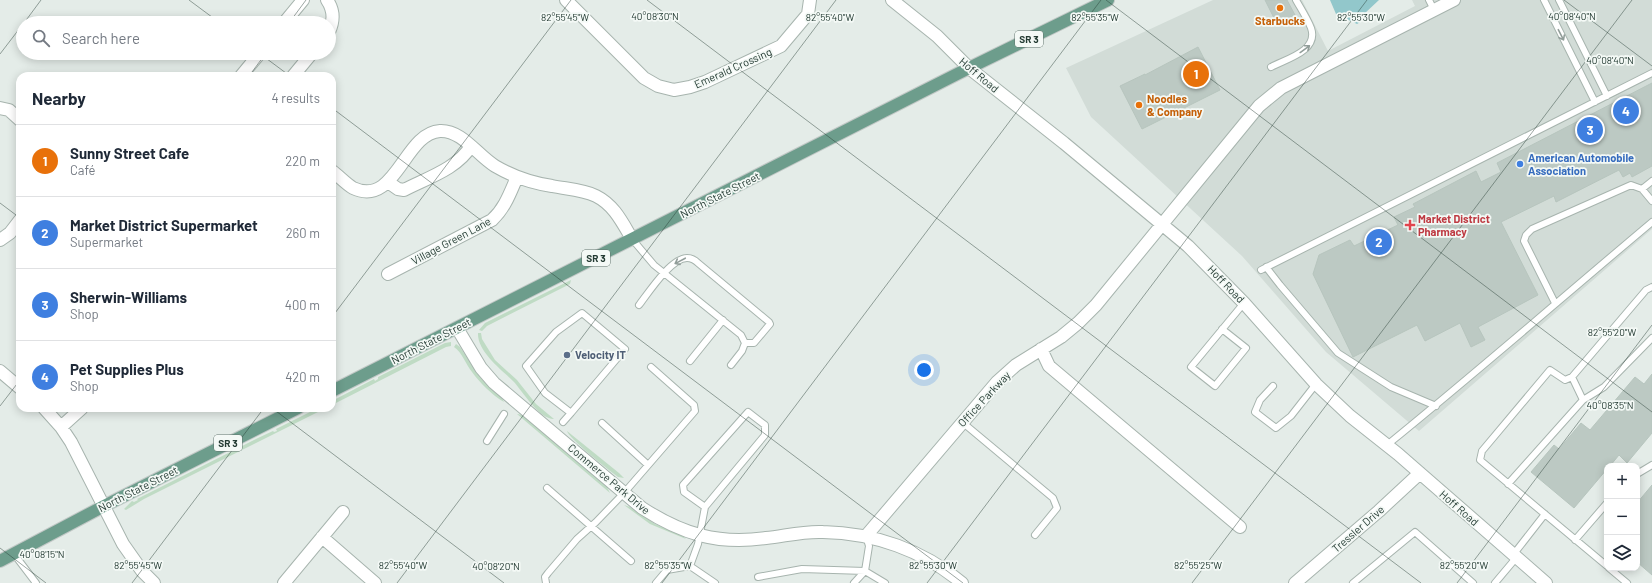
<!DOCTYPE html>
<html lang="en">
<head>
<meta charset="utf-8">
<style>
	:root { --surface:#fff; --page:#f6f6f7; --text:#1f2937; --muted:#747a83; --line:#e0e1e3; --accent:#784f4e }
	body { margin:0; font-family:Barlow,sans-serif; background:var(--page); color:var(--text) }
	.controls { position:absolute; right:12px; bottom:12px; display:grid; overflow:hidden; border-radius:8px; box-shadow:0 2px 10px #0003 }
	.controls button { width:36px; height:36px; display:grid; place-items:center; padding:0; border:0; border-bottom:1px solid var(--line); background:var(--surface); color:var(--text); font:20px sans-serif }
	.you { position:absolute; left:924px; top:370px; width:14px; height:14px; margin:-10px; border:3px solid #fff; border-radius:50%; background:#1a73e8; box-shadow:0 0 0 6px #1a73e833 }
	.badge { display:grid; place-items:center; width:26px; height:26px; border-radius:50%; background:var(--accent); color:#fff; font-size:13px; font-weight:700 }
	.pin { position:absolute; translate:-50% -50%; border:2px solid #fff; box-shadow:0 1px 4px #0006 }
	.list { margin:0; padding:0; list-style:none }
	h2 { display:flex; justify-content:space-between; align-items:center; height:52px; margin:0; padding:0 16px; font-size:17px }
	h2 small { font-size:13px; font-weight:400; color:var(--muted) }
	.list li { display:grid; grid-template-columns:26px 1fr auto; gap:12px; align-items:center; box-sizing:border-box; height:72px; padding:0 16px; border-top:1px solid var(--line) }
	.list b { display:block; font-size:15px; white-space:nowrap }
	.list p { margin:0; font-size:13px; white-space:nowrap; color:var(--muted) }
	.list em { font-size:13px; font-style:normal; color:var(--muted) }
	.icon { flex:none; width:22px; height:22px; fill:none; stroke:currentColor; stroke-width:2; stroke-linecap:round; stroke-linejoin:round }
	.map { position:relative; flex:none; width:1652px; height:583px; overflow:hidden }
	.search { position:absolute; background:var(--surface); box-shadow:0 2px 10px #0003; left:16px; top:16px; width:320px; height:44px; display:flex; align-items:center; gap:10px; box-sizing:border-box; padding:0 14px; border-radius:22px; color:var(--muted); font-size:15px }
	.panel { position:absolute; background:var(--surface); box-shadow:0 2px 10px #0003; left:16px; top:72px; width:320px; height:340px; border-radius:12px }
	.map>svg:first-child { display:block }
</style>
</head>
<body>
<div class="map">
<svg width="1652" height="583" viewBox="0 0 1652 583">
	<rect width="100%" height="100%" fill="#e4ece8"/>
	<path fill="#d2dcd7" d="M1213,0H1302L1328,51L1415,6L1412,0H1652V229L1419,431L1326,352L1242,256L1091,117L1066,68Z"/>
	<path fill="#bfdbc4" d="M571,280L570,284L487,326L482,331L479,330L485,323Z
		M478,333H481L482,339L495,360L517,380L536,404L554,419C539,419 523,392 514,382C502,370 477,352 478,333Z
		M451,342V346L446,347L332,405V401L374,379L375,381L378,379V377L445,343Z
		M456,344L460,347L480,377L502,398L504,402C492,395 480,383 472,372C466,365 462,352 454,347Z
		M318,408H326L144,499L126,510L124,509L132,501L134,502L138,500L137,499L258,438L273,431L274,432L277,431L276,429Z
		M517,414L523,415L607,487L610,493Z
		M567,431L619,473L624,478L618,477C610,471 568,438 567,431Z
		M624,505L630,507L655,524L683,536L686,539L650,524Z"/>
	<path fill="#92c7cb" d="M1330,0H1379L1364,14L1362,17V21L1357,24L1336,14Z"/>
	<path fill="#bcc9c3" stroke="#b7c5be" d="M1265,0H1287L1295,15L1277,24Z
		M1198,47L1220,90L1142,129L1120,86L1145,74V75Z
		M1652,83V166L1632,177L1630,173L1623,177L1619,170L1556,202L1554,196L1501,222L1538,295L1478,327L1485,340L1471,347L1460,323L1425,341L1417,325L1353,357L1313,274L1319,255L1350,240L1354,246L1398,225L1394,217L1415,207L1413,204L1476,171L1481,182L1501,172L1497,163Z
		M1652,374V433L1627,463L1619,455L1610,466H1607V469L1574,508L1531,472L1554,445L1559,449L1581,423L1590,430L1635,377L1644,384Z
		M1652,485V575L1637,562V503Z"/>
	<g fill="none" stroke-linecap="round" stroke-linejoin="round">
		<defs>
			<path id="service" d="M1429,0L1434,10
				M1544,0L1595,102
				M1559,0L1607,96
				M1271,67C1286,59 1319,51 1311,28C1307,18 1301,9 1296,0
				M1642,189L1652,181
				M632,239L654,265L741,335L745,343L742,351L731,365
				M1266,267L1280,285L1338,353L1391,387L1436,406
				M1261,270L1652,73
				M1555,303L1524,241L1526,235L1532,229L1631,185L1642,189L1652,201
				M639,305C649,292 671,258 687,258C692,258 695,260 698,263L769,322L770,324L754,343H745
				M1222,329L1246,348L1215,386L1191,367L1244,303
				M690,361L723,320
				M1572,377L1583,400
				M1273,386L1260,400L1255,412L1276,428L1291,416L1316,384
				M563,422L571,413L625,349L582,313L556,332L526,366L545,393L571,413
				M962,422L1053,498L1057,508L1035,535
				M602,423L648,465
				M487,441L504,414
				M1387,445C1477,372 1564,296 1652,222
				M1637,474L1652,465
				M1508,484L1583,400L1604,387L1652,338
				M547,488L631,561
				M705,507L684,492L683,485L748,412L765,425V435L705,507L698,544L690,566L715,583
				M866,536L869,546L865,571L885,583
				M1575,540L1607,503
				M14,554L36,583
				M1513,555L1545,514
				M1607,566L1480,460L1482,451L1550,370L1565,380L1572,377L1646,290L1652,287
				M1609,568L1627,583
				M758,577L802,569L865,571
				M546,583L545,577L548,573L577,539L596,522L624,493L695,411L694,405L651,367
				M656,583L667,570L690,566
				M854,583L865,571
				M1353,583L1415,532L1473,583
				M1495,583L1516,558"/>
			<path id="minor" d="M327,0C334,10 334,21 329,32
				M566,0L644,78L658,86L674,90L690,87L705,82L781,46L808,14L810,0
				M892,0L937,36L969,68L1064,143L1188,246L1244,303L1316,384L1350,416L1398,454L1546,583
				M284,23L303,0
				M241,76L260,53
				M293,76L312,53
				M0,108L9,110L20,120
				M332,171C339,176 346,184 353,188C396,208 404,133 440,131C462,130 477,155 495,166C512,176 532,183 552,186C566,189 582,189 596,196C614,205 622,222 632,239
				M388,182L398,189L404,190C427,178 457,169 471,146
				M0,240L10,233L20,220
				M388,274L492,220C505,208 510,193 517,177
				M457,328L481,368L494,383L642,508C682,534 718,545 766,538C785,536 803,531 823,532C874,533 923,550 962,583
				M1041,349L1049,366L1240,527
				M0,371L20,388
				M44,408L61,427L71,442L123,544L142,571L154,583
				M61,427L82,408
				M866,536L997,382L1016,365L1061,337L1078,323L1096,305L1259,106L1281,88L1454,0
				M322,537L375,583
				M284,583L343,512
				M1295,583L1379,511L1420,473"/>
			<path id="primary" d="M332,391L969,68L1108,0
				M0,561L104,506L298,408"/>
		</defs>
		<use href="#service" stroke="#a7b4ae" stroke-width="8"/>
		<use href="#minor" stroke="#a7b4ae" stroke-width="14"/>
		<use href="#primary" stroke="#c2c8c6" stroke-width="14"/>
		<use href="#service" stroke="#fff" stroke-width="6"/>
		<use href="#minor" stroke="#fff" stroke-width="12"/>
		<use href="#primary" stroke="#6d9d8c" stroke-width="12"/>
	</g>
	<defs><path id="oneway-shaft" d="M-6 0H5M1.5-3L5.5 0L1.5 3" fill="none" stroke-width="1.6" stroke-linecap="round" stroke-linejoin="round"/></defs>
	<g stroke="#929e9a">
		<use href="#oneway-shaft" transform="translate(1561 35) rotate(63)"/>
		<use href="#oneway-shaft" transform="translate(1305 49) rotate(-36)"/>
		<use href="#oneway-shaft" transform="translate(680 261) rotate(152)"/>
	</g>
	<path fill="none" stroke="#253c34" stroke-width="1" stroke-opacity="0.45" d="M189,0L220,23M647,0L1421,583M1106,0L1652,412M1564,0L1652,66M24,23L41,0M289,23L306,0M259,53L290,76M0,54L23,24M249,76L266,53M332,108L963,583M0,203L20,218M332,317L571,0M0,406L20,380M272,408L504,583M0,548L46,583M132,583L264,408M397,583L836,0M662,583L1101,0M927,583L1367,0M1192,583L1632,0M1457,583L1652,325"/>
	<g fill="#e8710a" stroke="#f4f9f6" stroke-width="1.5">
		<circle cx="1280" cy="8" r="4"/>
		<circle cx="1139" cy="105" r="4"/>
	</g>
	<circle fill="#3f7fe0" stroke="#f4f9f6" stroke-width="1.5" cx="1520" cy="164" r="4"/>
	<path fill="#e0444e" stroke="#f4f9f6" stroke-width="1.5" d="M1408 219h4v4h4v4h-4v4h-4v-4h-4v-4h4z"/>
	<circle fill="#5c6f8a" stroke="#f4f9f6" stroke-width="1.5" cx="567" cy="355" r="4"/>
	<g text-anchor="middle" stroke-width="3.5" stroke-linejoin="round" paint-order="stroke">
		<g fill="#f4f9f6" stroke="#63756e" stroke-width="1">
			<rect x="1015" y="31" width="28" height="16" rx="3"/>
			<rect x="582" y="250" width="28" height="16" rx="3"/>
			<rect x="214" y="435" width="28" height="16" rx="3"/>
		</g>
		<g font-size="10" font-weight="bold" fill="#253c34">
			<text x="1029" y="43">SR 3</text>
			<text x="596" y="262">SR 3</text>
			<text x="228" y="447">SR 3</text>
		</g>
		<g font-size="11" font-weight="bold" fill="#c56008" stroke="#f4f9f6">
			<text x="1280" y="25">Starbucks</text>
			<text x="1147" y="103" text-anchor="start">Noodles<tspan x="1147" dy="13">&amp; Company</tspan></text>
		</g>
		<g font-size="11" fill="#253c34" stroke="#f4f9f6">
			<text transform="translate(733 68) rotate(-24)" y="4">Emerald Crossing</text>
			<text transform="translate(979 75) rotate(40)" y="4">Hoff Road</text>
			<text transform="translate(720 195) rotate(-27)" y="4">North State Street</text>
			<text transform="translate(451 241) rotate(-28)" y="4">Village Green Lane</text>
			<text transform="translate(1226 284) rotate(46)" y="4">Hoff Road</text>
			<text transform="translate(431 341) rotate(-27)" y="4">North State Street</text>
			<text transform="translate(984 399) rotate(-47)" y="4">Office Parkway</text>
			<text transform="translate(609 479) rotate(40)" y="4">Commerce Park Drive</text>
			<text transform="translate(138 489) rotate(-27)" y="4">North State Street</text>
			<text transform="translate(1459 508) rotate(41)" y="4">Hoff Road</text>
			<text transform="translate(1358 529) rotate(-41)" y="4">Tressler Drive</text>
		</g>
		<g font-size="11" font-weight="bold" fill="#366cbe" stroke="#f4f9f6" text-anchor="start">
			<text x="1528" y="162">American Automobile<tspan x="1528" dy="13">Association</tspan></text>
		</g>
		<g font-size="11" font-weight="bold" fill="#be3a42" stroke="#f4f9f6" text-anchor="start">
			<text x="1418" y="223">Market District<tspan x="1418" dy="13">Pharmacy</tspan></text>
		</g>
		<g font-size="11" font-weight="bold" fill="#4e5e75" stroke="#f4f9f6" text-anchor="start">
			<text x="575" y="359">Velocity IT</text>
		</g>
	</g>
	<g font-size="10" text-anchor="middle" fill="#253c34" stroke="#f4f9f6" stroke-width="3.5" stroke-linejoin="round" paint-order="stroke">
		<text x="655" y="20">40°08'30"N</text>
		<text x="1572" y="20">40°08'40"N</text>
		<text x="565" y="21">82°55'45"W</text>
		<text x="830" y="21">82°55'40"W</text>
		<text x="1095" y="21">82°55'35"W</text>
		<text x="1361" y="21">82°55'30"W</text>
		<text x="1610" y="64">40°08'40"N</text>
		<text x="1612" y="336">82°55'20"W</text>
		<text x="1610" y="409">40°08'35"N</text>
		<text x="42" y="558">40°08'15"N</text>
		<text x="138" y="569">82°55'45"W</text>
		<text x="403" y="569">82°55'40"W</text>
		<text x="668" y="569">82°55'35"W</text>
		<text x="933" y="569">82°55'30"W</text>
		<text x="1198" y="569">82°55'25"W</text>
		<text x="1464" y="569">82°55'20"W</text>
		<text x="496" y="570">40°08'20"N</text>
	</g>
</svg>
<div class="controls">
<button>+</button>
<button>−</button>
<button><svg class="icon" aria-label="layers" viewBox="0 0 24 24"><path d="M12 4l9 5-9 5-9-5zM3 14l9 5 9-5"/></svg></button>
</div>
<div class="you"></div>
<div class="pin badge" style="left:1196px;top:74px;background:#e8710a">1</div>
<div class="pin badge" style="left:1379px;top:242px;background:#3f7fe0">2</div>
<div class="pin badge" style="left:1590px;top:130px;background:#3f7fe0">3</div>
<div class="pin badge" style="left:1626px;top:111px;background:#3f7fe0">4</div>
<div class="search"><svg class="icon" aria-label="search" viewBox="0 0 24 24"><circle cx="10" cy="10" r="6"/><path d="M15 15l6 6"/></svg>Search here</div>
<section class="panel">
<h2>Nearby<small>4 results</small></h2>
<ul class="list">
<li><span class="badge" style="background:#e8710a">1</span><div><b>Sunny Street Cafe</b><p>Café</p></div><em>220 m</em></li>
<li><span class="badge" style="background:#3f7fe0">2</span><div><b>Market District Supermarket</b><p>Supermarket</p></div><em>260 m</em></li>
<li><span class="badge" style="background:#3f7fe0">3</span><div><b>Sherwin-Williams</b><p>Shop</p></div><em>400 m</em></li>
<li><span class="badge" style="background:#3f7fe0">4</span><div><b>Pet Supplies Plus</b><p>Shop</p></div><em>420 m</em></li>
</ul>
</section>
</div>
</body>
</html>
